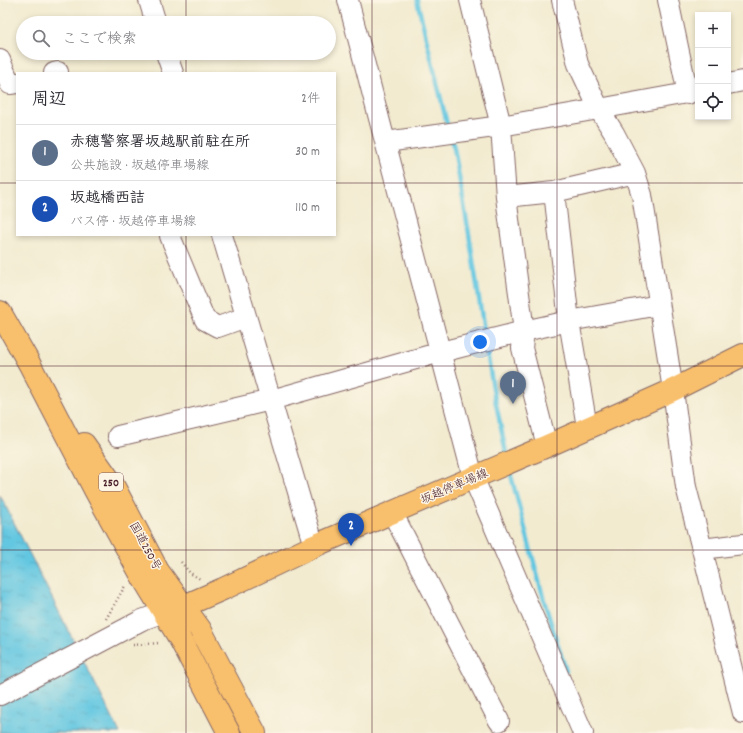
<!DOCTYPE html>
<html lang="ja">
<head>
<meta charset="utf-8">
<style>
	:root { --surface:#fff; --page:#f7f7f7; --text:#2b2b33; --muted:#7c7c81; --line:#e1e1e2; --accent:#0f766e }
	body { margin:0; font-family:Dekko,"Klee One",sans-serif; background:var(--page); color:var(--text) }
	.controls { position:absolute; right:12px; top:12px; display:grid; overflow:hidden; border-radius:0px; box-shadow:0 2px 6px #0003 }
	.controls button { width:36px; height:36px; display:grid; place-items:center; padding:0; border:0; border-bottom:1px solid var(--line); background:var(--surface); color:var(--text); font:20px sans-serif }
	.you { position:absolute; left:480px; top:342px; width:14px; height:14px; margin:-10px; border:3px solid #fff; border-radius:50%; background:#1a73e8; box-shadow:0 0 0 6px #1a73e833 }
	.badge { display:grid; place-items:center; width:26px; height:26px; border-radius:50%; background:var(--accent); color:#fff; font-size:13px; font-weight:700 }
	.pin { position:absolute; translate:-50% -33px; filter:drop-shadow(0 1px 2px #0008) }
	.pin::after { content:''; position:absolute; top:21px; width:14px; height:12px; background:inherit; clip-path:polygon(0 0,100% 0,50% 100%) }
	.list { margin:0; padding:0; list-style:none }
	h2 { display:flex; justify-content:space-between; align-items:center; height:52px; margin:0; padding:0 16px; font-size:17px }
	h2 small { font-size:13px; font-weight:400; color:var(--muted) }
	.list li { display:grid; grid-template-columns:26px 1fr auto; gap:12px; align-items:center; box-sizing:border-box; height:56px; padding:0 16px; border-top:1px solid var(--line) }
	.list b { display:block; font-size:15px; white-space:nowrap }
	.list p { margin:0; font-size:13px; white-space:nowrap; color:var(--muted) }
	.list em { font-size:13px; font-style:normal; color:var(--muted) }
	.icon { flex:none; width:22px; height:22px; fill:none; stroke:currentColor; stroke-width:2; stroke-linecap:round; stroke-linejoin:round }
	.map { position:relative; flex:none; width:743px; height:733px; overflow:hidden }
	.search { position:absolute; background:var(--surface); box-shadow:0 2px 6px #0003; left:16px; top:16px; width:320px; height:44px; display:flex; align-items:center; gap:10px; box-sizing:border-box; padding:0 14px; border-radius:22px; color:var(--muted); font-size:15px }
	.panel { position:absolute; background:var(--surface); box-shadow:0 2px 6px #0003; left:16px; top:72px; width:320px; height:164px; border-radius:0px }
	.map>svg:first-child { display:block }
</style>
</head>
<body>
<div class="map">
<svg width="743" height="733" viewBox="0 0 743 733">
	<defs>
		<pattern id="water-ripples" width="26" height="14" patternUnits="userSpaceOnUse"><rect width="26" height="14" fill="#63c7e1"/><path d="M2 4q2-2 4 0t4 0M15 11q2-2 4 0t4 0" fill="none" stroke="#57aac1"/></pattern>
	</defs>
	<rect width="100%" height="100%" fill="#fcf5e5"/>
	<filter id="ink" filterUnits="userSpaceOnUse"><feTurbulence type="fractalNoise" baseFrequency=".025" numOctaves="2"/><feDisplacementMap in="SourceGraphic" scale="8" xChannelSelector="R" yChannelSelector="G"/><feConvolveMatrix kernelMatrix="1 2 1 2 8 2 1 2 1" color-interpolation-filters="sRGB"/></filter>
	<filter id="wash" filterUnits="userSpaceOnUse"><feTurbulence type="fractalNoise" baseFrequency=".012" numOctaves="4" result="noise"/><feDisplacementMap in="SourceGraphic" scale="16" xChannelSelector="R" yChannelSelector="G"/><feGaussianBlur stdDeviation="0.9" result="paint"/><feColorMatrix in="noise" values="0 0 0 0 0 0 0 0 0 0 0 0 0 0 0 0 0 1.4 0 .05"/><feComposite in="paint" operator="in"/></filter>
	<g filter="url(#wash)">
		<rect width="100%" height="100%" fill="#f2ebd0"/>
		<path fill="url(#water-ripples)" stroke="#567386" d="M0,495L120,733H0Z"/>
		<g fill="none" stroke-linecap="round" stroke-linejoin="round">
			<path stroke="#63c7e1" stroke-width="4.5" d="M417,0L448,128
				M451,137L454,148L469,234L485,337
				M486,346L494,394L507,457
				M509,468L545,604L566,671"/>
		</g>
	</g>
	<g filter="url(#ink)">
		<g fill="none" stroke-linecap="round" stroke-linejoin="round">
			<defs>
				<path id="minor" d="M149,0L156,23
					M348,0L473,477L583,733
					M562,0L578,64L599,109L614,133L635,173L642,195L673,390L686,487L702,549L743,713
					M668,0L688,94
					M166,53L173,73
					M0,60L10,84L17,83
					M54,73L58,72V73
					M728,84L743,81
					M386,142L501,126L470,0
					M554,192L569,321L587,427
					M506,197L554,192L635,173
					M170,235V236L205,320L218,327L246,317
					M222,235L314,546
					M118,436L271,400L441,352L524,331L506,197L501,126L599,109L698,91
					M547,446L522,348L524,331L569,321L659,305
					M392,512L499,721
					M702,549L743,544
					M0,695L142,620L164,612"/>
				<path id="major" d="M165,611L184,606L223,589L314,546L547,446L673,390L743,355"/>
				<path id="highway" d="M0,312L29,363L95,490L143,578L180,639L229,733
					M84,444L113,485L158,571L200,629L255,733"/>
			</defs>
			<use href="#minor" stroke="#856665" stroke-width="22"/>
			<use href="#major" stroke="#856665" stroke-width="24"/>
			<use href="#highway" stroke="#856665" stroke-width="24"/>
			<path stroke="#856665" stroke-width="2.5" stroke-dasharray="1 3" stroke-linecap="butt" d="M181,562L190,573L200,579
				M106,619L125,586
				M133,645L159,643"/>
			<use href="#minor" stroke="#fff" stroke-width="20"/>
			<use href="#major" stroke="#f8bf6c" stroke-width="22"/>
			<use href="#highway" stroke="#f8bf6c" stroke-width="22"/>
		</g>
	</g>
	<path fill="none" stroke="#4a1f2b" stroke-width="1" stroke-opacity="0.55" d="M186,0V23M372,0V733M557,0V733M186,53V73M0,183H17M335,183H743M186,235V733M0,366H743M0,550H743"/>
	<g text-anchor="middle" stroke-width="3" stroke-linejoin="round" paint-order="stroke">
		<rect fill="#fcf5e5" stroke="#7f5f63" stroke-width="1" x="99" y="473" width="24" height="18" rx="3"/>
		<g font-size="11" font-weight="bold" fill="#4a1f2b">
			<text x="111" y="486">250</text>
		</g>
		<g font-size="12" fill="#4a1f2b" stroke="#fcf5e5">
			<text transform="translate(454 486) rotate(-23)" y="4">坂越停車場線</text>
			<text transform="translate(146 546) rotate(61)" y="4">国道250号</text>
		</g>
	</g>
</svg>
<div class="controls">
<button>+</button>
<button>−</button>
<button><svg class="icon" aria-label="locate" viewBox="0 0 24 24"><circle cx="12" cy="12" r="6"/><path d="M12 2v4M12 18v4M2 12h4M18 12h4"/></svg></button>
</div>
<div class="you"></div>
<div class="pin badge" style="left:513px;top:404px;background:#5c6f8a">1</div>
<div class="pin badge" style="left:351px;top:546px;background:#1a4fb4">2</div>
<div class="search"><svg class="icon" aria-label="search" viewBox="0 0 24 24"><circle cx="10" cy="10" r="6"/><path d="M15 15l6 6"/></svg>ここで検索</div>
<section class="panel">
<h2>周辺<small>2件</small></h2>
<ul class="list">
<li><span class="badge" style="background:#5c6f8a">1</span><div><b>赤穂警察署坂越駅前駐在所</b><p>公共施設 · 坂越停車場線</p></div><em>30 m</em></li>
<li><span class="badge" style="background:#1a4fb4">2</span><div><b>坂越橋西詰</b><p>バス停 · 坂越停車場線</p></div><em>110 m</em></li>
</ul>
</section>
</div>
</body>
</html>
